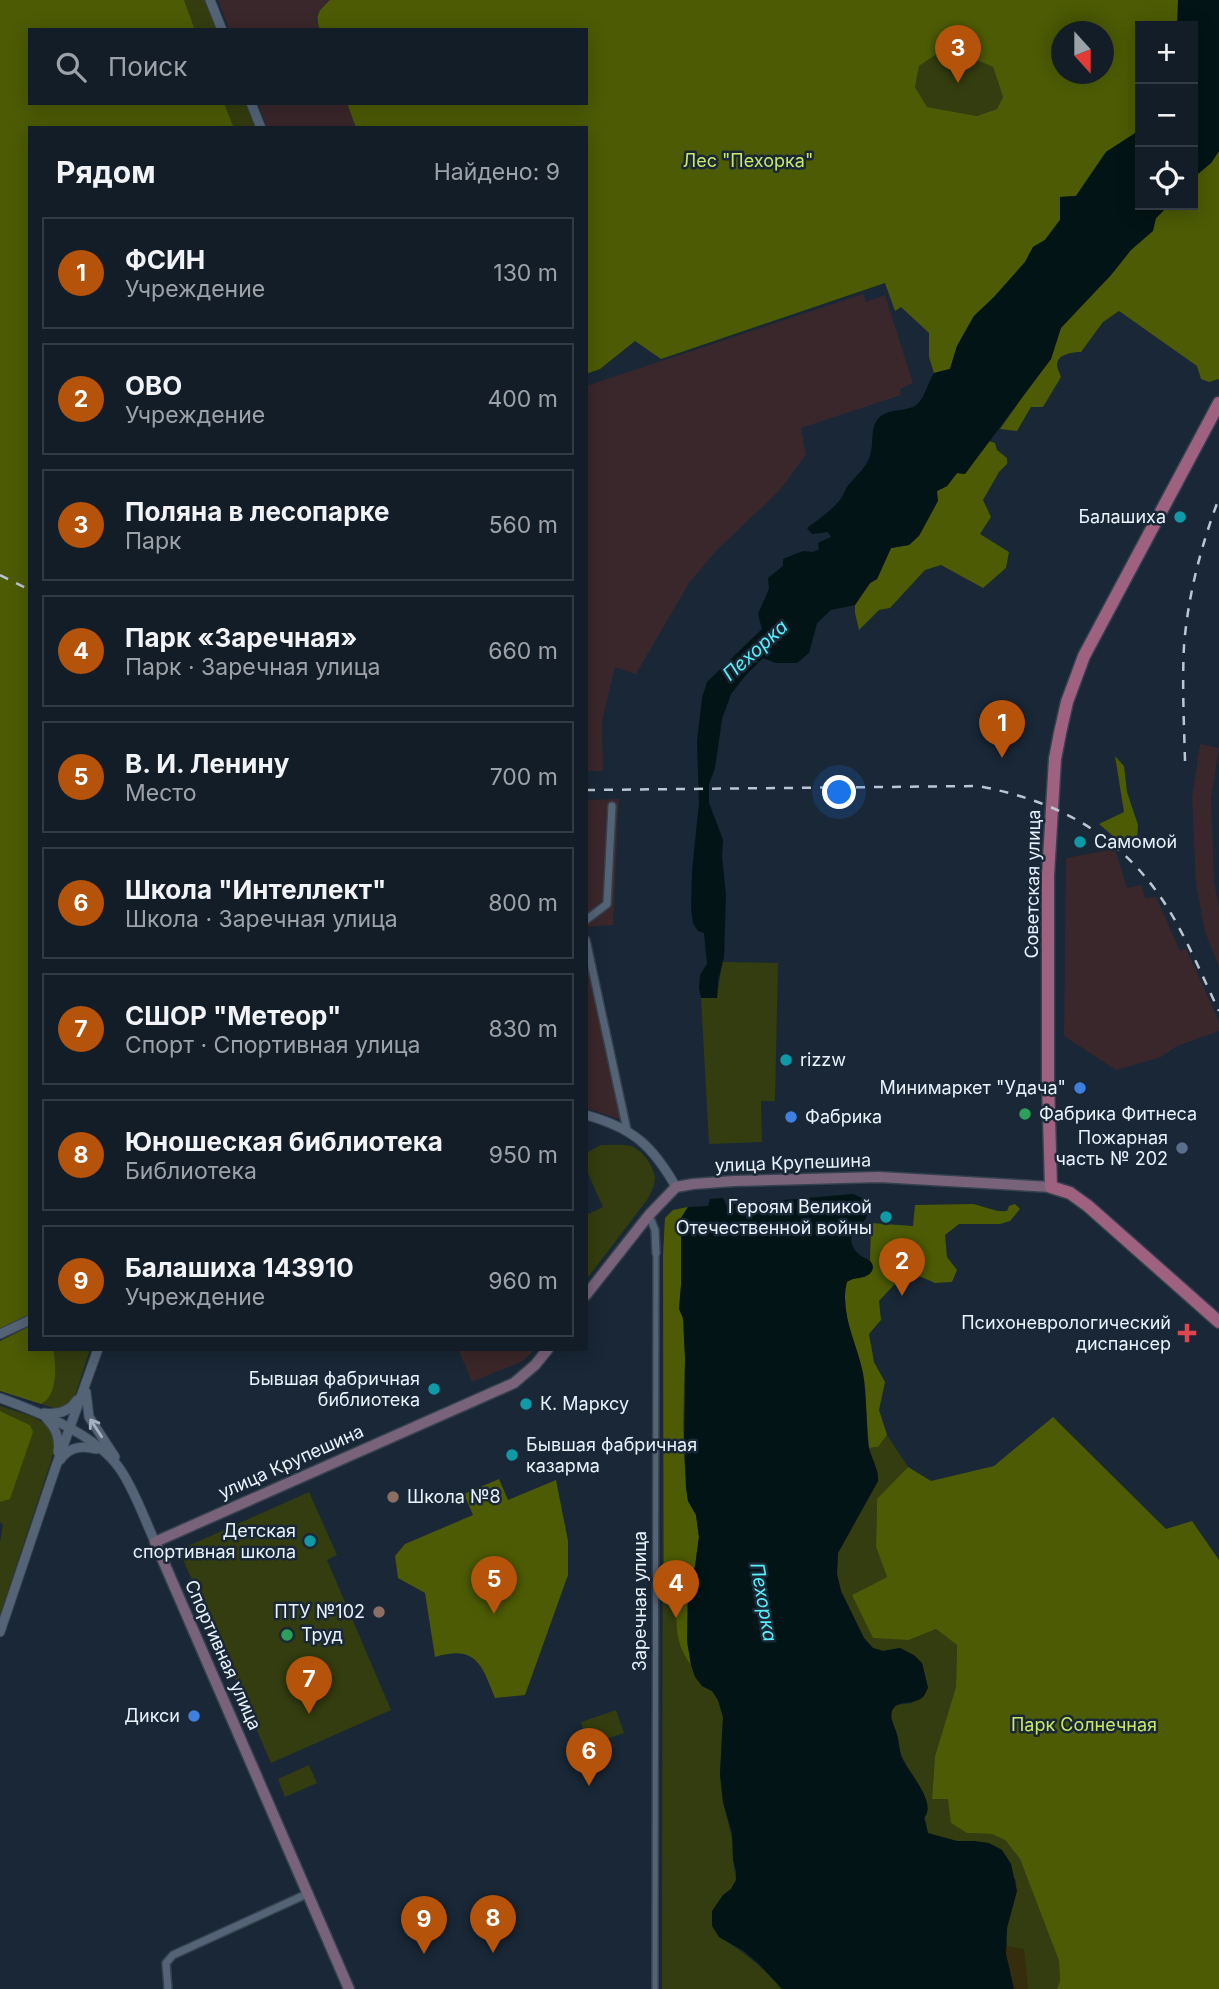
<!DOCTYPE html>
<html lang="ru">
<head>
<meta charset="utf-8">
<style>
	:root { --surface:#131d28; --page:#1c2630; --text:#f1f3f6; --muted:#9da2a8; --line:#323b45; --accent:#b45309 }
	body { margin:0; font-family:Inter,sans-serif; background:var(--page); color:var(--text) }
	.controls { position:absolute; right:21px; top:21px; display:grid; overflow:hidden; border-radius:0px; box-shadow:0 4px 18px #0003 }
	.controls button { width:63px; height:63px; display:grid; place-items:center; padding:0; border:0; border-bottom:2px solid var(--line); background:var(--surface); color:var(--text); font:35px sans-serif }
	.compass { position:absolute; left:1051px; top:21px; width:63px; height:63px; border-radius:50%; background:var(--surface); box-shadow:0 4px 18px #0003; rotate:159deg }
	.you { position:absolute; left:840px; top:793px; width:24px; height:24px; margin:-18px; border:5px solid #fff; border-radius:50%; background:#1a73e8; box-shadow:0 0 0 10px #1a73e833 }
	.badge { display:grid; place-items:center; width:46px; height:46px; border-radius:50%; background:var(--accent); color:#fff; font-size:23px; font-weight:700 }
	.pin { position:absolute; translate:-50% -58px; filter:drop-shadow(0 2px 4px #0008) }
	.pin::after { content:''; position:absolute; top:37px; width:24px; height:21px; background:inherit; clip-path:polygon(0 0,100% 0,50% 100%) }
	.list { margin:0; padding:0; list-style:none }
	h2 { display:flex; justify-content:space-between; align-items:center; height:91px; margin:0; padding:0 28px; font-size:30px }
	h2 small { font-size:23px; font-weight:400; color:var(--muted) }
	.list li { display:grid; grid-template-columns:46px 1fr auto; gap:21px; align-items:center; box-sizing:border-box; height:112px; margin:0 14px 14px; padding:0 14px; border:2px solid var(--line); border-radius:0px }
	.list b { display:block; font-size:26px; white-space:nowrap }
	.list p { margin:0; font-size:23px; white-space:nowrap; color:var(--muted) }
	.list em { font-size:23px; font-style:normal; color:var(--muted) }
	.icon { flex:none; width:38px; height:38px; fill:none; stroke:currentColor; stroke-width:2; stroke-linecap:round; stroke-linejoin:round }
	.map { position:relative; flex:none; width:1219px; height:1989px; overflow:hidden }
	.search { position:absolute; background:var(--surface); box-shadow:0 4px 18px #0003; left:28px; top:28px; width:560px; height:77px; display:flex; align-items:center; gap:18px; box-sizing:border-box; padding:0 24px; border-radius:0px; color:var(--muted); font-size:26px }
	.panel { position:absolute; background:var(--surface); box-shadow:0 4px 18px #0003; left:28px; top:126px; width:560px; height:1225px; border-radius:0px }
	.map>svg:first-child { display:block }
</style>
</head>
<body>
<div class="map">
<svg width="1219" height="1989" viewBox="0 0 1219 1989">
	<rect width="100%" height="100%" fill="#192736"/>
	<path fill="#3a272b" d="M218,0H330L319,12L316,20L320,30H229Z
		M258,103H347L356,128H267Z
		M863,294L866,302L885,295L913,383L900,389L901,395L801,428L806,455L779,491L717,550L689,583L636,674L615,667L602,721L603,771H586V386Z
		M1200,744L1219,748L1211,798L1214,881L1219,907V966L1205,932L1196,884L1192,797Z
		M619,799L613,925L586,927V800Z
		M1115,849L1127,888L1141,885L1145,898L1156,897L1180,951L1186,949L1219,1021V1031L1177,1046L1161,1057L1116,1070L1064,1036L1066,858Z
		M586,961L622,1120L586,1108Z"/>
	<path fill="#3b2729" d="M458,1349H535L523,1361L472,1382Z"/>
	<path fill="#343d0f" d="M184,0H206L217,30H195Z
		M940,52L960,53L993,67L1003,97L997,109L977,116L927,107L915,87L919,66Z
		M224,103H246L255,128H234Z
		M722,962L778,963L775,1101H761L762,1142L709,1144L701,998H717Z
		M601,1145C610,1145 622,1144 631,1146C642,1150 654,1166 655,1178C655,1185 651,1193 647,1200L586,1280V1215L603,1207L586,1169V1153Z
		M688,1207L681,1218L702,1686L712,1691L718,1700L723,1717L720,1774L723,1802L734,1847L733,1860L736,1880L731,1889L723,1895L719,1937C746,1953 761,1966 782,1989H662L663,1256L665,1218L673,1210Z
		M54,1349H90L74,1399L71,1403L57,1409L41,1404C59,1395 55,1367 54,1349Z
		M0,1406C28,1416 63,1419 52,1458L0,1615V1542L3,1525L0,1522V1502L10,1498L30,1425L0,1411Z
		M887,1435L908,1467L877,1500L876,1547L887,1577L852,1595L909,1640L936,1629L957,1645L956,1687L935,1756L932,1799H948L967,1833L992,1834L1005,1840L1020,1859L1059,1961L1060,1982L1057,1989H1014C1012,1968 1004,1950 1007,1929C1009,1911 1018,1898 1016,1880L974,1841H957L928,1834L920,1788L911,1775L901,1754L897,1734L891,1718L892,1710L896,1705L912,1703L928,1688L922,1663L900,1648L883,1651L873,1648L864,1638L841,1591L837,1574L838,1553L878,1481V1474L869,1448L878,1447Z
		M309,1492L337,1555L327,1560L391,1710L271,1763L179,1550Z
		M616,1710L624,1733L588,1745L581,1722Z
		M309,1765L317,1783L285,1797L278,1779Z"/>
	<path fill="#4c5b04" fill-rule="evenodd" d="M0,0H184L195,30H30V103H224L234,128H30V1315L0,1329Z
		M330,0H1178V24L1177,26H1140V130L1106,152L1076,196L1060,197V220L1045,240L1033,247L1025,262L994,297L974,316L957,346L950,369L934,373L929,357V333L901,307L895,311L885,283L661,359L635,341L600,369L586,374V128H356L347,103H586V30H320C314,14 319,11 330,0ZM1062,32H1104V74H1062ZM940,52L960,53L993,67L1003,97L997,109L977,116L927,107L915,87L919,66Z
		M1219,151V379L1209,382L1201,379L1197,366L1119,311L1103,322L1081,352C1073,352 1057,354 1057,365C1057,369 1060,373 1061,377L1043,407H1031L1017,431L1000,429L1032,383L1051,359L1060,328L1111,275L1156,218L1169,205H1193V178L1211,163Z
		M989,441L995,443L997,450L1007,458V464L999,472L983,500L991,517L980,534L1009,552L1006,568L983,588L941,565L925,570L890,608L879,610L859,630L855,613V605L870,583L877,579L891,548L909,545L937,491L947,486L957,473L965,474Z
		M1115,756L1124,766L1127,792L1138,825L1137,839L1130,846L1119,841L1099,824L1124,812Z
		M973,1204C986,1207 995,1212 1007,1211L1009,1206L1015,1204L1020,1209L1010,1221L1000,1224H959L945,1235L947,1257L957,1270L952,1282L935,1283L907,1271L879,1301L881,1320L869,1334L874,1362L885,1382L879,1410L887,1435L878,1447L869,1448L866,1409L847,1320L844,1290L846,1282L853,1278L865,1277L873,1267L870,1261L871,1223L913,1226L915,1205Z
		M688,1207L681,1218V1285L679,1309L683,1318L685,1358L683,1424L685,1470L688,1501L696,1515L699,1537L695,1566L688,1584L687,1641L691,1665C674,1642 677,1625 676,1598L664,1594L663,1256L665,1218L673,1210Z
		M30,1326V1349H54C55,1367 59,1395 41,1404L0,1391V1341Z
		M0,1411L30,1425L33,1432L10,1499L0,1502Z
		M1053,1417L1166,1529L1192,1521L1219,1560V1989H1057L1060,1981L1059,1961L1020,1859L1005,1840L992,1834L967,1833L951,1823L948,1799H932L935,1756L956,1687L957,1645L936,1629L909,1640L873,1638L852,1595L887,1577L876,1547L877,1499L908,1467L931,1481L994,1466Z
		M499,1479L508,1500L556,1480L568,1541V1575L525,1695L495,1698C482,1666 477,1644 435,1657L425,1593L398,1578L395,1556L405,1544L473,1515L464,1494Z"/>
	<path fill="#352d0c" d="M1006,1946L1024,1949L1028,1989H1014L1006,1954Z"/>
	<path fill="#021415" d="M1178,0H1219V151L1211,163L1193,178V26H1177Z
		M1140,130V205H1169L1156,218L1153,231L1131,250L1111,275L1061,328L1051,359L965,474L957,473L947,486L937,491L938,501L919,536L909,545L891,548L877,579L870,583L855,605L831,610L817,623L809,653L797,663H776L763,658L746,675L731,694L722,719L715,768L709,784V803L723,840L722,856L726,895L724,957L718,981L717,998H701L699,988L700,975L707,964L704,933L698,931L693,923L691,909L692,871L699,803L697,742L702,698L707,682L762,629L758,614L769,589L768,578L783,566V559L803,551L813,552L819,549L818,543L831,537L828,532L812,534L807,528C819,519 831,511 840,500C844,494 846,487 851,482C859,473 866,467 870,456C874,445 870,429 877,420C889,405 910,415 920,401C925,395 929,381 934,373L950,369L957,346L974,316L994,297L1025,262L1033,247L1045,240L1060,220V197L1076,196L1106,152Z
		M853,1194L865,1199C871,1215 866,1222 853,1230C849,1240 852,1249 860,1255C863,1258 867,1258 870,1261C875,1266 873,1272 868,1275C861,1279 854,1277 847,1282C839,1313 857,1343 863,1373C867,1396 866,1421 868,1444C870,1457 879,1468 878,1481L838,1553L837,1574L841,1591L864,1638L873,1648L883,1651L900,1648L914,1655L922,1663L928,1688C926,1691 925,1695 923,1697C915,1705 898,1700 893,1709C888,1717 895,1726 897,1735C899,1742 899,1749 901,1756C908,1772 938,1803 924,1818L928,1833L957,1841H974L989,1843L1002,1850L1011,1864L1017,1891L1007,1928L1006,1954L1014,1989H782L758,1963L742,1950L719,1937L712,1926V1911L723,1895L731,1889L736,1880V1871L733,1860L732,1833L723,1802L720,1774L723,1717L718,1700L712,1691L702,1686L695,1677L691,1665L687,1641L688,1584L695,1566L699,1537L696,1515L688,1501L686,1488L684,1445L685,1358L683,1318L679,1309L681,1285V1218L688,1207L708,1206L710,1199L723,1198L726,1205Z"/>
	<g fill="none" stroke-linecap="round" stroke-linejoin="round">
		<defs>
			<path id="pedestrian" d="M655,1989L656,1253"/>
			<path id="minor" d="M586,920L607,904L612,806
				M586,940L627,1130
				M649,1215L655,1230L656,1253
				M168,1989L166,1963L173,1955L309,1893"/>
			<path id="tertiary" d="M210,0L222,30
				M251,103L261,128
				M586,1115C633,1128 652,1145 676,1187
				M0,1334L30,1320
				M86,1392L89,1417L115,1457
				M0,1398C38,1412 96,1434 120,1469C135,1491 144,1518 155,1542
				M44,1413C57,1415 69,1412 77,1400
				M46,1418C56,1428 60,1438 58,1452
				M60,1460C69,1447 81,1445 96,1449
				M0,1632L55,1469L98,1349"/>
			<path id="secondary" d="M586,1295L649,1215L676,1187L693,1184L734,1181L879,1177L1051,1187
				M349,1989L155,1542L514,1383L535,1365L548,1349"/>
			<path id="primary" d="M1219,403L1084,656L1067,702L1060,733L1055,759L1048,875V1083L1051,1187L1070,1193L1088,1206L1219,1322"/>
		</defs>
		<use href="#pedestrian" stroke="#36414e" stroke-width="8"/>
		<use href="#minor" stroke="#36414e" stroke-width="10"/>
		<use href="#tertiary" stroke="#36414e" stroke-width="11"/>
		<use href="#secondary" stroke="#36414e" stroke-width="13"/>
		<use href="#primary" stroke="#36414e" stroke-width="15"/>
		<use href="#pedestrian" stroke="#546476" stroke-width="5"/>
		<use href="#minor" stroke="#546476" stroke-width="7"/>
		<use href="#tertiary" stroke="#546476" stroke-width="9"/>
		<use href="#secondary" stroke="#79637b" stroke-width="10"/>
		<use href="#primary" stroke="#9e6280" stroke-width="12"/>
		<path stroke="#bcc6d2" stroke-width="2.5" stroke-dasharray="9 9" stroke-linecap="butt" d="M0,575L30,590
			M1185,761C1184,723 1182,684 1184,646C1188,595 1201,546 1219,498
			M586,790L978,786C1053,800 1112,830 1157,892C1183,928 1200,972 1219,1011"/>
	</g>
	<defs><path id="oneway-shaft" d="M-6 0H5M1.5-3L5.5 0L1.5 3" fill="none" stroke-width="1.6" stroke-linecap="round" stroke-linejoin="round" transform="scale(1.75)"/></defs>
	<use stroke="#a6b2c0" href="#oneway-shaft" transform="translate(96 1428) rotate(-123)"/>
	<g fill="#0f9aa8" stroke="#192736" stroke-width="2.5">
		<circle cx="1180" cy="517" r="7"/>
		<circle cx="1080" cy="842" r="7"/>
		<circle cx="786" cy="1060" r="7"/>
		<circle cx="886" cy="1217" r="7"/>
		<circle cx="434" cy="1389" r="7"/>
		<circle cx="526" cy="1404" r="7"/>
		<circle cx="512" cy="1455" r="7"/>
		<circle cx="310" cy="1541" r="7"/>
	</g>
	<g fill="#3f7fe0" stroke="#192736" stroke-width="2.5">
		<circle cx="1080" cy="1088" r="7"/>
		<circle cx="791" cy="1117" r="7"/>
		<circle cx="194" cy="1716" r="7"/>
	</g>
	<g fill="#2e9e5b" stroke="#192736" stroke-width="2.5">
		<circle cx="1025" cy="1114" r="7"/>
		<circle cx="287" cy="1635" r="7"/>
	</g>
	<circle fill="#5c6f8a" stroke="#192736" stroke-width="2.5" cx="1182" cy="1148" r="7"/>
	<path fill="#e0444e" stroke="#192736" stroke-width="2.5" d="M1183.5 1322.5h7v7h7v7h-7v7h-7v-7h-7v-7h7z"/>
	<g fill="#8d6e63" stroke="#192736" stroke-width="2.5">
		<circle cx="393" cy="1497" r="7"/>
		<circle cx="379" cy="1612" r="7"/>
	</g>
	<g text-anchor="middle" stroke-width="5" stroke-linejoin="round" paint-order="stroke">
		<g font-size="18" fill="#cae865" stroke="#192736">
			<text x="748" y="167">Лес "Пехорка"</text>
			<text x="1084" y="1731">Парк Солнечная</text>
		</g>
		<g font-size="18" fill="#e9f2fd" stroke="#192736" text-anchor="end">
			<text x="1166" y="523">Балашиха</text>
			<text x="1094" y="848" text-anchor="start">Самомой</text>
			<text x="800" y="1066" text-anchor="start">rizzw</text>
			<text x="1066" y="1094">Минимаркет "Удача"</text>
			<text x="1039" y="1120" text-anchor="start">Фабрика Фитнеса</text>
			<text x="805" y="1123" text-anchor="start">Фабрика</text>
			<text x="1168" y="1144">Пожарная<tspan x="1168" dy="21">часть № 202</tspan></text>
			<text x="872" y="1213">Героям Великой<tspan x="872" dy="21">Отечественной войны</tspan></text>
			<text x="1171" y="1329">Психоневрологический<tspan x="1171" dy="21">диспансер</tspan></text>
			<text x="420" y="1385">Бывшая фабричная<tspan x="420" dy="21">библиотека</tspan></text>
			<text x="540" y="1410" text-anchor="start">К. Марксу</text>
			<text x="526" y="1451" text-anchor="start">Бывшая фабричная<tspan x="526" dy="21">казарма</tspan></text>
			<text x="407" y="1503" text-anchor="start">Школа №8</text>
			<text x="296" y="1537">Детская<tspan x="296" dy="21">спортивная школа</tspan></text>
			<text x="365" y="1618">ПТУ №102</text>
			<text x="301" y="1641" text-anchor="start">Труд</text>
			<text x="180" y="1722">Дикси</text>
		</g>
		<g font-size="18" fill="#e9f2fd" stroke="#192736">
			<text transform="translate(1033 884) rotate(-89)" y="6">Советская улица</text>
			<text transform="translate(793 1163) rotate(-2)" y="6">улица Крупешина</text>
			<text transform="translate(291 1462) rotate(-24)" y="6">улица Крупешина</text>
			<text transform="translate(640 1601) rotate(-90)" y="6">Заречная улица</text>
			<text transform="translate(223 1655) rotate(66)" y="6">Спортивная улица</text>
		</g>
		<g font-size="19" font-style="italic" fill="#56f0f8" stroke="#192736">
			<text transform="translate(755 650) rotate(-42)" y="7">Пехорка</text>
			<text transform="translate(764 1602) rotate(80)" y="7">Пехорка</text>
		</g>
	</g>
</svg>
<div class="controls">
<button>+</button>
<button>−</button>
<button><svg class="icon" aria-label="locate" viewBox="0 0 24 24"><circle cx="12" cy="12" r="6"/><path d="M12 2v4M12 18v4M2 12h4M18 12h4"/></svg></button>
</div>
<svg class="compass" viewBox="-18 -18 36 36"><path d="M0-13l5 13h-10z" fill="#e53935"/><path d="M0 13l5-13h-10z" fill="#9da2a8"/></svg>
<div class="you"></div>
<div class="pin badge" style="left:1002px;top:758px">1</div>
<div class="pin badge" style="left:902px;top:1296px">2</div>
<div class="pin badge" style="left:958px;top:83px">3</div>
<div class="pin badge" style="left:676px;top:1618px">4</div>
<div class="pin badge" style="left:494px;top:1614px">5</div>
<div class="pin badge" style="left:589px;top:1786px">6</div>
<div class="pin badge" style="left:309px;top:1714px">7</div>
<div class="pin badge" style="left:493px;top:1953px">8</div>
<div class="pin badge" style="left:424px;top:1954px">9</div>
<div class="search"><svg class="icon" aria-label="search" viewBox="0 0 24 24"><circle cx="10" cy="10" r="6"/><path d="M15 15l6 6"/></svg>Поиск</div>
<section class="panel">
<h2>Рядом<small>Найдено: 9</small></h2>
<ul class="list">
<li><span class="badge">1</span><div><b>ФСИН</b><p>Учреждение</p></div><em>130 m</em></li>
<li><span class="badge">2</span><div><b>ОВО</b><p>Учреждение</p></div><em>400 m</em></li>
<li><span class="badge">3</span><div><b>Поляна в лесопарке</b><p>Парк</p></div><em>560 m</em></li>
<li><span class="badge">4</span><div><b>Парк «Заречная»</b><p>Парк · Заречная улица</p></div><em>660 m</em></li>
<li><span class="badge">5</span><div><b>В. И. Ленину</b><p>Место</p></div><em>700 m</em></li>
<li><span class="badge">6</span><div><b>Школа &quot;Интеллект&quot;</b><p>Школа · Заречная улица</p></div><em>800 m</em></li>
<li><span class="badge">7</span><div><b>СШОР &quot;Метеор&quot;</b><p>Спорт · Спортивная улица</p></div><em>830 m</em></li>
<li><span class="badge">8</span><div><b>Юношеская библиотека</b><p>Библиотека</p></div><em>950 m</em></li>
<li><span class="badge">9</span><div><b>Балашиха 143910</b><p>Учреждение</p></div><em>960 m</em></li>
</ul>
</section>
</div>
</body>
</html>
